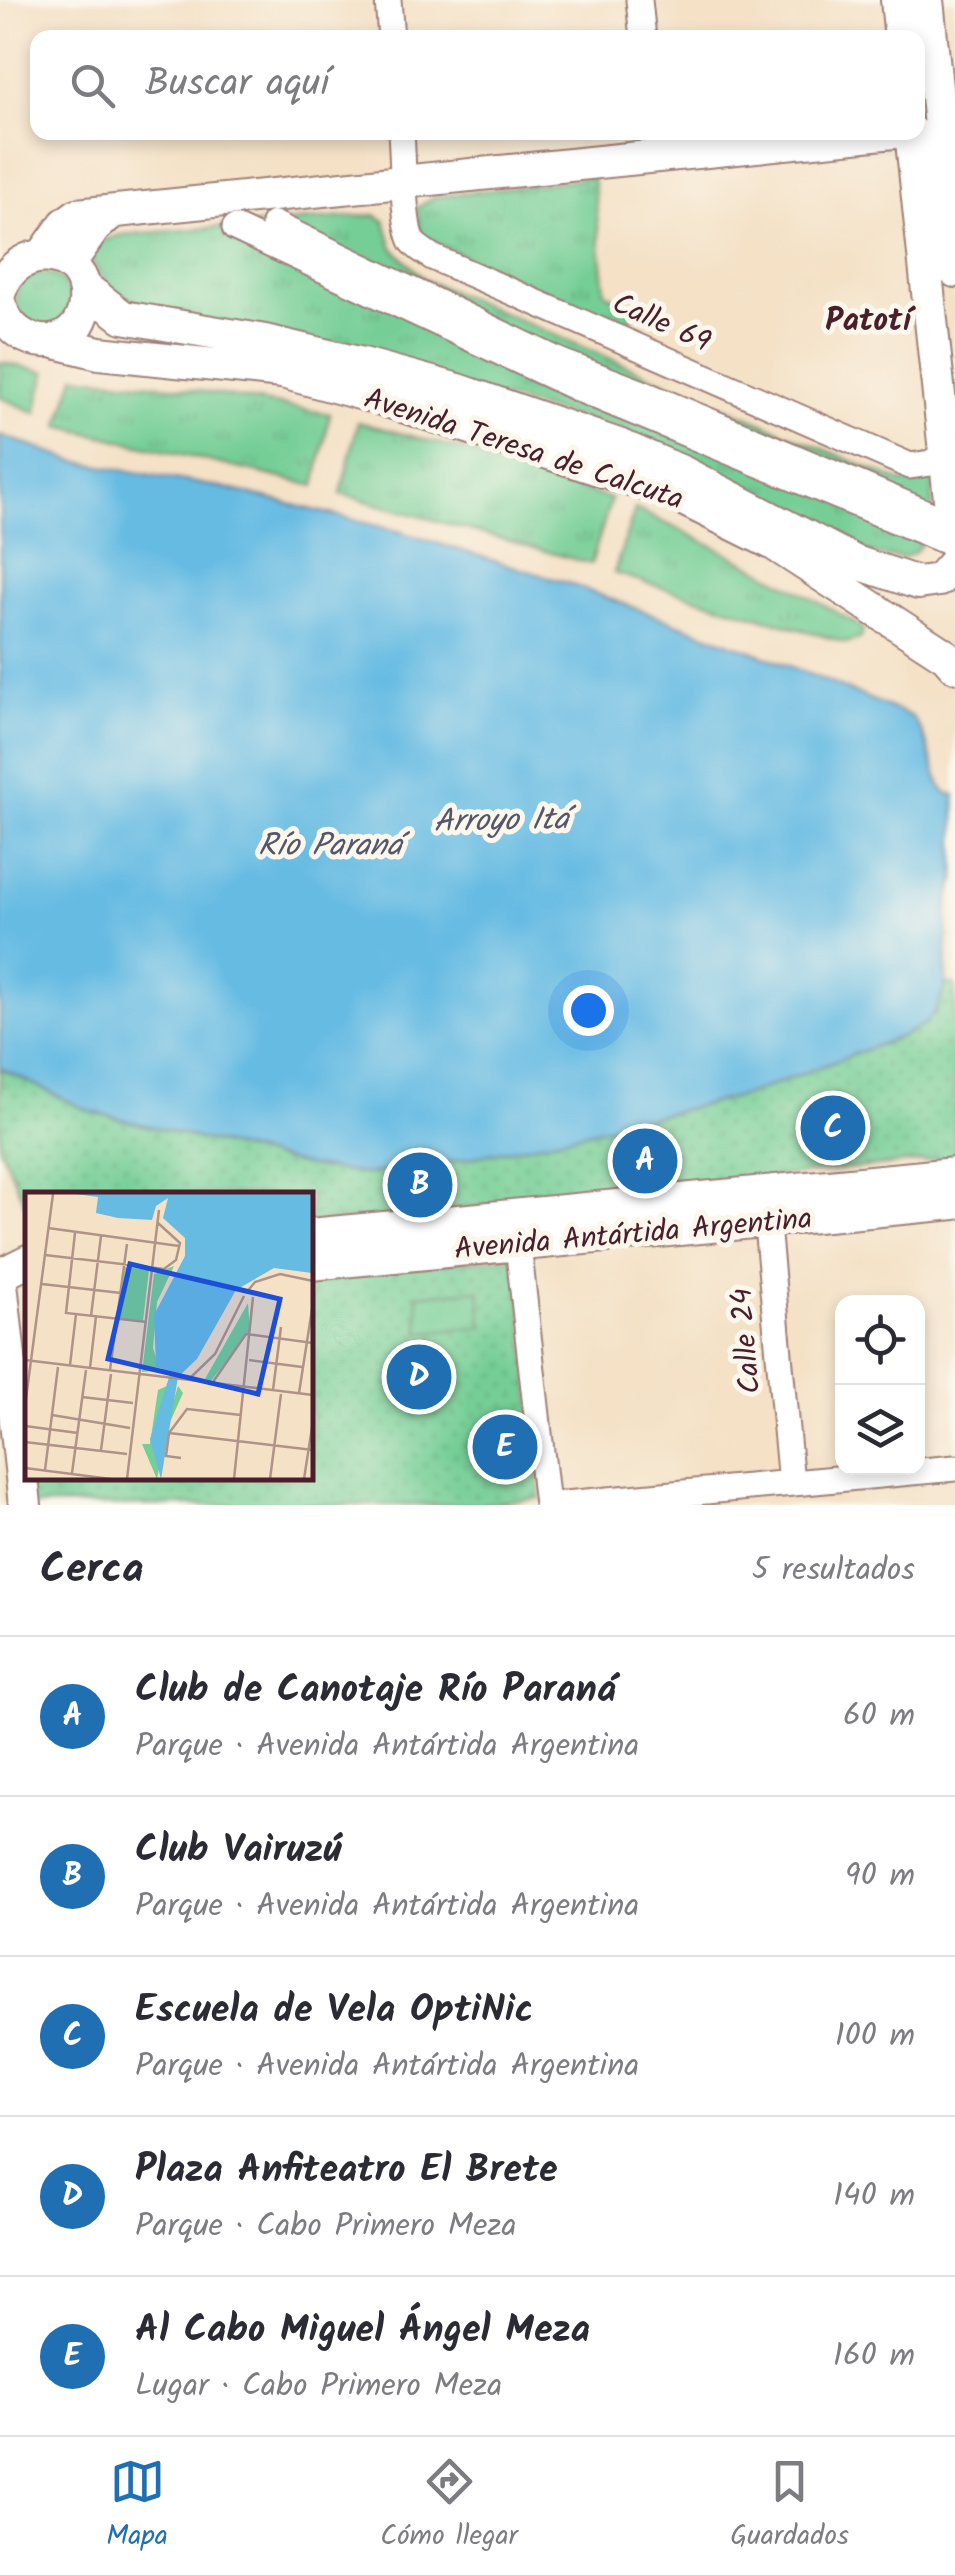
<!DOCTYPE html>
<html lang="es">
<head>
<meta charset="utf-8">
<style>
	:root { --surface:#fff; --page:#f2f2f3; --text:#2b2b33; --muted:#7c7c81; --line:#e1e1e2; --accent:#1f6fb2 }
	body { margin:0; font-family:Kalam,sans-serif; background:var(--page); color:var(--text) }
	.controls { position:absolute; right:30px; bottom:30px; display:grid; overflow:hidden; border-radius:20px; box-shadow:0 5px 15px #0003 }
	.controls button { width:90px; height:90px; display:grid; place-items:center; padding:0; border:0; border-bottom:2px solid var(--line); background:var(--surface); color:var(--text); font:50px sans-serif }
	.you { position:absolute; left:588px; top:1010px; width:35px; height:35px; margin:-25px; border:8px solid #fff; border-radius:50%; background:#1a73e8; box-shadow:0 0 0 15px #1a73e833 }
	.badge { display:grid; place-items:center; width:65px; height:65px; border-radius:50%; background:var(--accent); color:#fff; font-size:32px; font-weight:700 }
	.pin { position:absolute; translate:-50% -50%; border:5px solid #fff; box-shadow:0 2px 10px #0006 }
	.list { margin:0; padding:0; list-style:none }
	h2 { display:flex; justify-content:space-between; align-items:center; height:130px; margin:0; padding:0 40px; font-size:42px }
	h2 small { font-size:32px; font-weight:400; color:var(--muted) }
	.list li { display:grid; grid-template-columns:65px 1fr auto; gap:30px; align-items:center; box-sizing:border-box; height:160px; padding:0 40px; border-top:2px solid var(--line) }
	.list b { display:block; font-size:38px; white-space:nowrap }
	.list p { margin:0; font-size:32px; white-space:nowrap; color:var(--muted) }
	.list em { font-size:32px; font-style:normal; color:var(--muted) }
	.icon { flex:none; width:55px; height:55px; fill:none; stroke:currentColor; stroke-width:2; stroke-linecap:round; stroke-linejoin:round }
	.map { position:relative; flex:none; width:955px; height:1505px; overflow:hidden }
	.search { position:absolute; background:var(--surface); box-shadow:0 5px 15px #0003; left:30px; right:30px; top:30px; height:110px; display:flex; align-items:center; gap:25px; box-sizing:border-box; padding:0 35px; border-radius:20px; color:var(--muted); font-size:38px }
	.sheet { height:930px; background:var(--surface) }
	nav { display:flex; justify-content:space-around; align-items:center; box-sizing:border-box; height:140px; border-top:2px solid var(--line); background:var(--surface); font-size:28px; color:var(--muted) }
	nav a { display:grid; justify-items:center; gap:5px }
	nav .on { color:var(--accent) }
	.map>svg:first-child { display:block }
</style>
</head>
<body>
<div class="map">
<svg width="955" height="1505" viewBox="0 0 955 1505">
	<defs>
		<pattern id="grass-tufts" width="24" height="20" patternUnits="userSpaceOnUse" patternTransform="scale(2.5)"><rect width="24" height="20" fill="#75ce95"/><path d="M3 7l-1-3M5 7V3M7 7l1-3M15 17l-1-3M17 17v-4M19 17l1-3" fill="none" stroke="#67b081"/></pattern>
		<pattern id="park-dots" width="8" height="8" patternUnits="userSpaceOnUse" patternTransform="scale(2.5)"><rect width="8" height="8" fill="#75ce95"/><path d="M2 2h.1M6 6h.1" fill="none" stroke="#67b081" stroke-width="1.8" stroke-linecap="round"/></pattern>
	</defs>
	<rect width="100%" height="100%" fill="#fbf7ec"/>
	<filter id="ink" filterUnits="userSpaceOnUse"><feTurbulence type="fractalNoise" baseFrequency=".01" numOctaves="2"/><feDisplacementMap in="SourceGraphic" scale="20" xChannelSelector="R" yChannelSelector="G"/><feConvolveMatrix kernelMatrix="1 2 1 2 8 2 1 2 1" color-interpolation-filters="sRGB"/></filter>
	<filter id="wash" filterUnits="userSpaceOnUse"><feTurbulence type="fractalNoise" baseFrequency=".0048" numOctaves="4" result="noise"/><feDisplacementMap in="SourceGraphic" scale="40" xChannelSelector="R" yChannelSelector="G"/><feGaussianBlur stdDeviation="2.25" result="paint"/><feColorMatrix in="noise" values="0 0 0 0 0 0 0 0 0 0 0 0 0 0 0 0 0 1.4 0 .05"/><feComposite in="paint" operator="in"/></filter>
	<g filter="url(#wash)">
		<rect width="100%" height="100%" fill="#f4e1c6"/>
		<path fill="url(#grass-tufts)" stroke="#607660" stroke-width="2.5" d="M593,177L605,292L630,307L634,338L420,235L417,208L434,197Z
			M375,215L385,221L393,248L425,280L901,482H919L933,475L932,517L924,540L915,552L903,558L881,556L857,549L669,448L614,427L142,306C121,293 97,282 91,256L99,242L120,235Z
			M16 300a27 27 0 1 1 54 0a27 27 0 1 1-54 0Z
			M0,362L46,372L36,413L0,397Z
			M75,376L171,386L330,414L315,486L59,426Z
			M358,422L464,450L611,499L591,564L341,494Z
			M635,509C714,545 789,583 863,628L861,638L846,643L614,573Z"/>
		<path fill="url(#park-dots)" stroke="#607660" stroke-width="2.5" d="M946,984L955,985V1158L310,1224V1195H28L27,1208L0,1148V1068L89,1111L304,1165L364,1174L432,1166L532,1145L749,1094L914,1031L937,1009Z
			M517,1256L541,1498L472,1505H30L28,1478H310V1276Z"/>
		<path fill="#75ce95" stroke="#607660" stroke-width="2.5" d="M479,1290L482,1327L420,1332L417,1295Z"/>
		<path fill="#66bbe3" stroke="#586d87" stroke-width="2.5" d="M0,435L74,461L229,489L398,531L567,583L760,654L911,716C931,739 929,767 945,793L955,795V880L948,902L946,984L937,1009L925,1024L902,1036L749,1094L532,1145L432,1166L364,1174L304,1165L89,1111L0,1068Z"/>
	</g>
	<g filter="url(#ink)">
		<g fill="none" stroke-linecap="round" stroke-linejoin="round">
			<defs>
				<path id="minor" d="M388,0L391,38
					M639,0L643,38
					M401,132C403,156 403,228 413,242C417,248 427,253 432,257L910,466L931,463L946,453
					M274,224L561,362L640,392L953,524
					M235,228L581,390L955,545
					M765,1204L791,1483
					M516,1227L547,1505
					M554,1505L955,1468"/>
				<path id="major" d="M897,0L901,38
					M927,0L955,271
					M911,132L955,546
					M43,255L65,224L77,215L894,132
					M69,264L94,228L112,212
					M84,287L123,317L265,341L363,364L458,390L621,446L682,472L855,562L918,583L939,580L955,562
					M0,291C17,238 90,249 85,303C80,354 14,353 0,305
					M51,341L99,353L282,372L378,398L667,491L774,544L946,656L955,666
					M310,1235L955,1174
					M310,1264L955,1203
					M0,1274L25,1505
					M0,1275L28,1261"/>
			</defs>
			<use href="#minor" stroke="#9f8078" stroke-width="29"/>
			<use href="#major" stroke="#9f8078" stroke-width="36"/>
			<use href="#minor" stroke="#fff" stroke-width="25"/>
			<use href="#major" stroke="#fff" stroke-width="32"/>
		</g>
	</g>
	<g text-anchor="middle" stroke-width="10" stroke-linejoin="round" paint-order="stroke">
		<g font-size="30" fill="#4a1f2b" stroke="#fbf7ec">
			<text transform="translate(662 322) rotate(24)" y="10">Calle 69</text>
			<text transform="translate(524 448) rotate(18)" y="10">Avenida Teresa de Calcuta</text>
			<text transform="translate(633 1233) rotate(-5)" y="10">Avenida Antártida Argentina</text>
			<text transform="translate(745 1341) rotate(-95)" y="10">Calle 24</text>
		</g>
		<g font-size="32" font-weight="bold" fill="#4a1f2b" stroke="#fbf7ec">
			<text x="868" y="330">Patotí</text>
		</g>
		<g font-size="32" font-style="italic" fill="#54566b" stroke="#fbf7ec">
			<text transform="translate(501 819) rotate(-1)" y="11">Arroyo Itá</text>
			<text x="330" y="855">Río Paraná</text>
		</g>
	</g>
	<g transform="translate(25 1192)">
		<rect width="288" height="288" fill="#f4e1c6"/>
		<path d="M223,111L225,139L186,189L180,187Z" fill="#75ce95"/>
		<path d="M144,193L127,241H139L153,194L158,201L141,239L132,287L117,252H125L133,198Z" fill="#75ce95"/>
		<path d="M149,74L132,110L128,156L135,178L117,180L129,82ZM100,75L124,78L118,129L93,126Z" fill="#75ce95"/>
		<path d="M43,1H287V81L249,76L211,98L172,167L153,185L136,287L125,247L145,182L131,174L129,123L160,64V46L138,26L143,6L131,14L127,28L93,26L71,21L73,5Z" fill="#66bbe3"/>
		<path fill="none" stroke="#b09388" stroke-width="2.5" d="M23,36L154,54M50,41L41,121L122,130M20,63L139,77L151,68L155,51L133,31M17,92L96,101M221,101L230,90L255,82L288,89M66,124L76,44M0,168L288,203M224,168L277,175M45,173L51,122M65,176L71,124M85,178L102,52M164,187L190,162L219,104M188,190L221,142L288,151M248,198L256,135M274,201L288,111M57,205L108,211M0,214L28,2M27,223L105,236M0,234L53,241M144,241L288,258M0,250L102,262M76,258L86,182M156,266L141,264L144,241L162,217L216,223M0,276L86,287M20,278L33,175M47,281L61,178M102,287L134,18M209,287L228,105M245,287L256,202M279,287L288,229"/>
		<path fill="#1d4ed8" fill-opacity="0.15" stroke="#1d4ed8" stroke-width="5" d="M105,72L255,107L233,202L83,167Z"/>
		<rect width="288" height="288" fill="none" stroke="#4a1f2b" stroke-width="5"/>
	</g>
</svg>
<div class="controls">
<button><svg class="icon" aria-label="locate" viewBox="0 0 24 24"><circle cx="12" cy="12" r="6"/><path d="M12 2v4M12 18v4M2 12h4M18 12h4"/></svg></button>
<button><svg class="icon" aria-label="layers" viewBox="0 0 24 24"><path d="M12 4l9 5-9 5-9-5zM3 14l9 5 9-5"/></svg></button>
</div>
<div class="you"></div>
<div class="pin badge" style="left:645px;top:1161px">A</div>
<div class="pin badge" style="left:420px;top:1185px">B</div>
<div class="pin badge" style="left:833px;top:1128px">C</div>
<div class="pin badge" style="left:419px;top:1377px">D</div>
<div class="pin badge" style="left:505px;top:1447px">E</div>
<div class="search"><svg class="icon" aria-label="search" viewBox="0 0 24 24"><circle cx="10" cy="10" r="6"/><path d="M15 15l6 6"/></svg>Buscar aquí</div>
</div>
<section class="sheet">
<h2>Cerca<small>5 resultados</small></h2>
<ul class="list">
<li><span class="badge">A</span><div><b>Club de Canotaje Río Paraná</b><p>Parque · Avenida Antártida Argentina</p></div><em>60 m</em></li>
<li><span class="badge">B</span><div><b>Club Vairuzú</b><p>Parque · Avenida Antártida Argentina</p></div><em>90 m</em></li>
<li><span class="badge">C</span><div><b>Escuela de Vela OptiNic</b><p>Parque · Avenida Antártida Argentina</p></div><em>100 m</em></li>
<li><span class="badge">D</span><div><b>Plaza Anfiteatro El Brete</b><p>Parque · Cabo Primero Meza</p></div><em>140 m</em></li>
<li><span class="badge">E</span><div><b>Al Cabo Miguel Ángel Meza</b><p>Lugar · Cabo Primero Meza</p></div><em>160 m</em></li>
</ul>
</section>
<nav>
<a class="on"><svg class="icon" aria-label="map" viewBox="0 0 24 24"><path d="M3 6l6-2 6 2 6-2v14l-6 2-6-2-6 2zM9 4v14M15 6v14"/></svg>Mapa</a>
<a><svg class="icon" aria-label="directions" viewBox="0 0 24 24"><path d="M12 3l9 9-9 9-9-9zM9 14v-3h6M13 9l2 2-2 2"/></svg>Cómo llegar</a>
<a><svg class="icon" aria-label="saved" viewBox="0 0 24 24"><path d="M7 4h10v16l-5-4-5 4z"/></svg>Guardados</a>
</nav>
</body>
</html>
